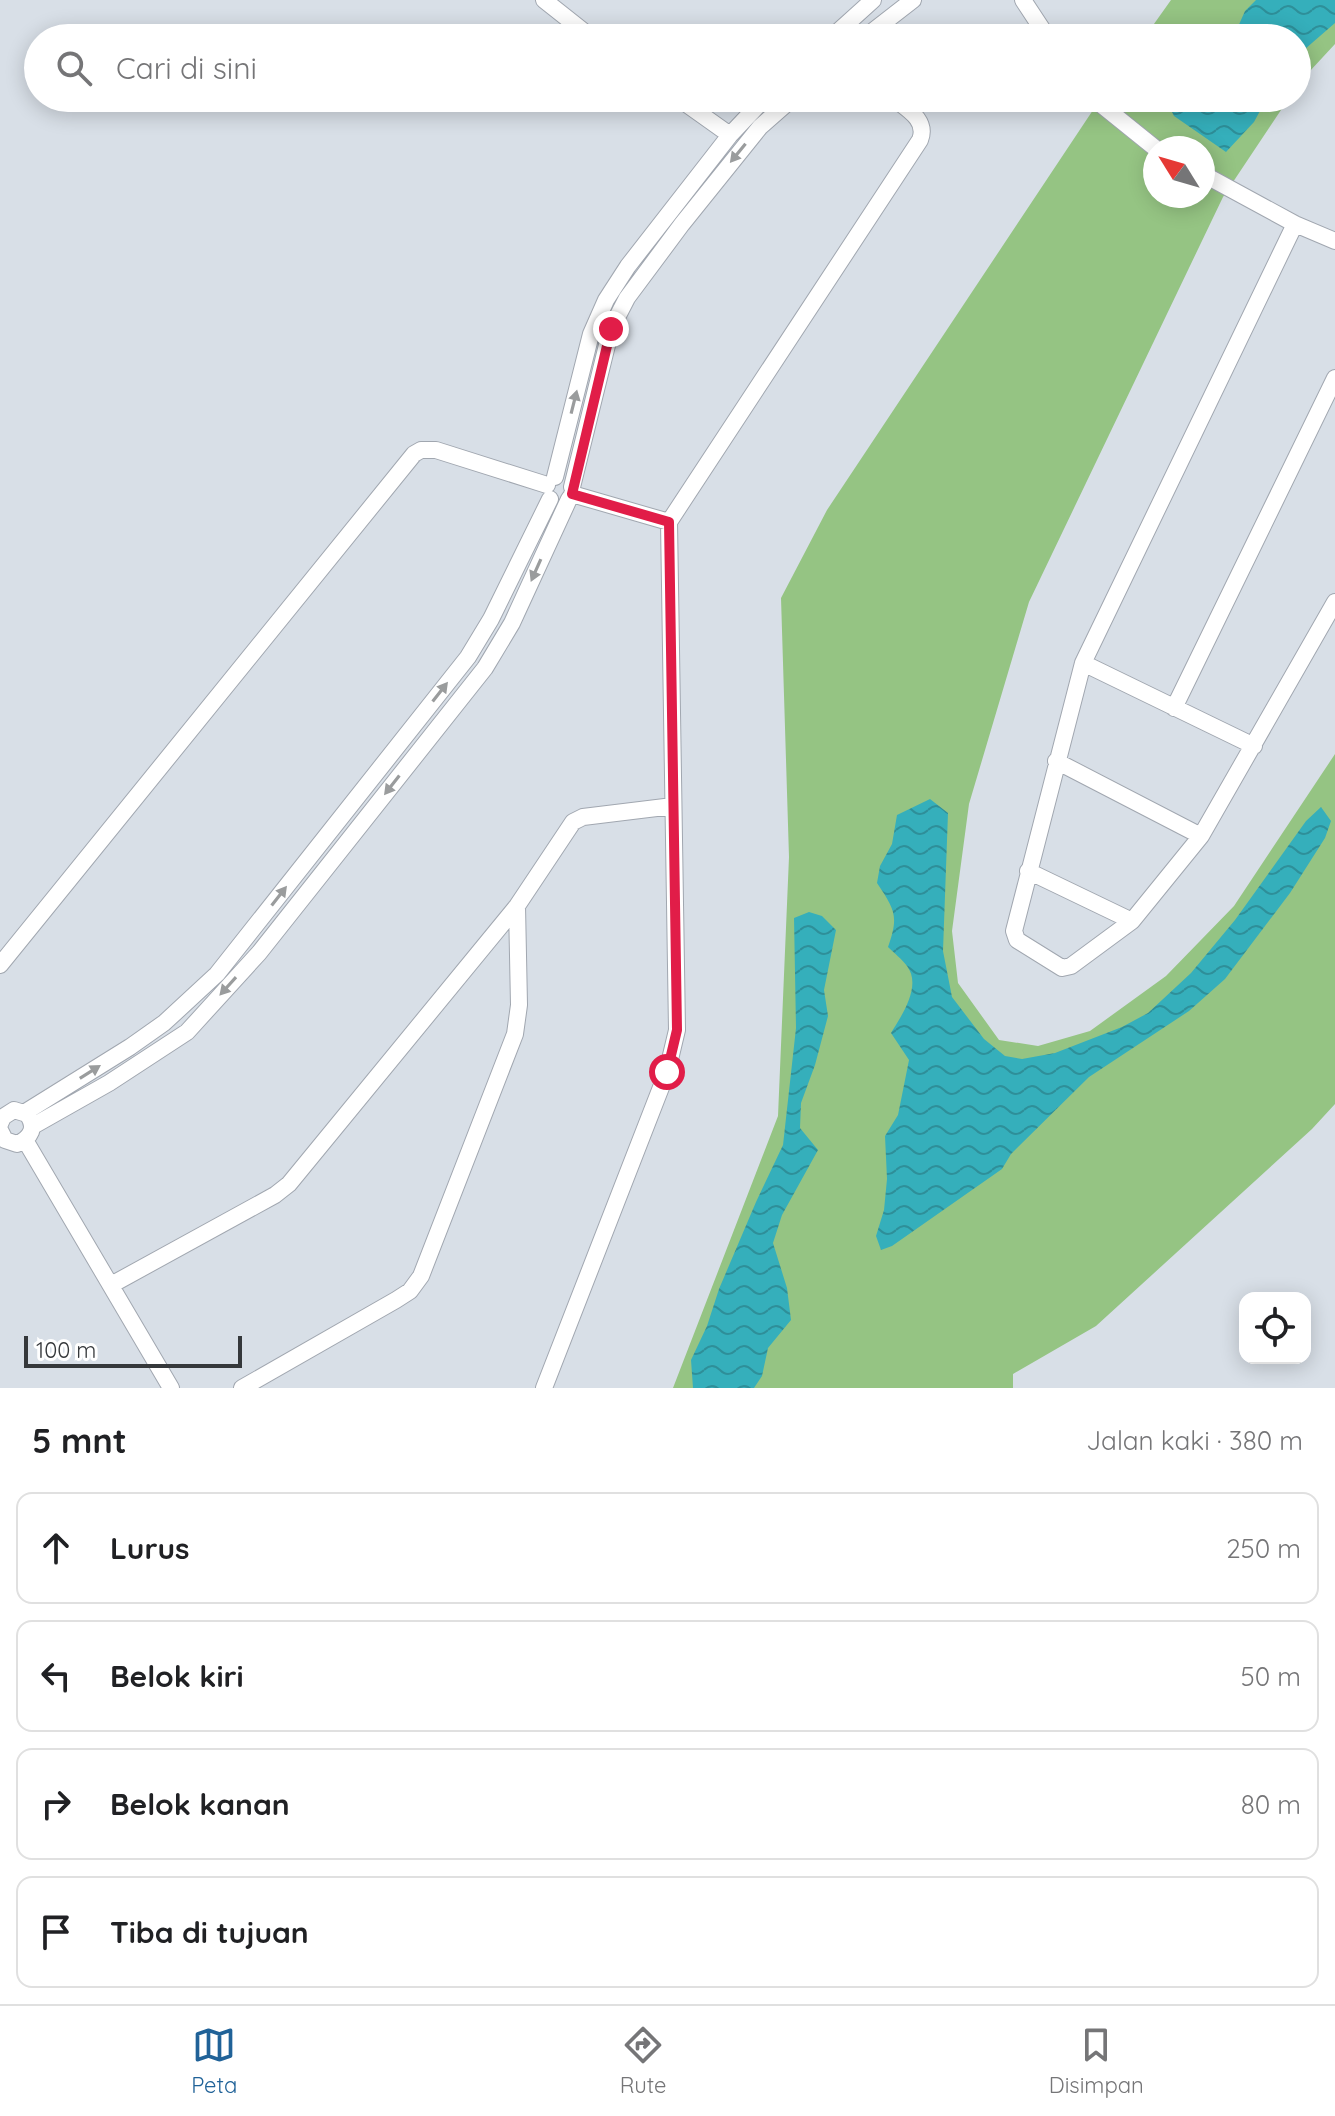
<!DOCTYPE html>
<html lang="id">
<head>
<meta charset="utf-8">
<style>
	:root { --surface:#fff; --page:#f6f6f6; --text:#202124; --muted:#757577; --line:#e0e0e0; --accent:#206298 }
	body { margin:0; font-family:Quicksand,sans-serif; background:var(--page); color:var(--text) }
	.controls { position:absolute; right:24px; bottom:24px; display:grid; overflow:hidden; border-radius:16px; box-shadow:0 4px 20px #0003 }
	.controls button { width:72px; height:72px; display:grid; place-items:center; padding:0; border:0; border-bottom:2px solid var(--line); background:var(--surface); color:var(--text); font:40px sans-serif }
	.compass { position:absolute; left:1143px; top:136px; width:72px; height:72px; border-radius:50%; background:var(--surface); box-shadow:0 4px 20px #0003; rotate:307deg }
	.scale { position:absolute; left:24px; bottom:20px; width:218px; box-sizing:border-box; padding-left:8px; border:4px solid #35383b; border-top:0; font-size:22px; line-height:28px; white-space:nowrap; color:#35383b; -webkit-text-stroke:6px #fff; paint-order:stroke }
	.stop { position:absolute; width:24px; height:24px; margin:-18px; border:6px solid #e11d48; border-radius:50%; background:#fff }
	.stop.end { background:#e11d48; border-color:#fff; box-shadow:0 2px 8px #0008 }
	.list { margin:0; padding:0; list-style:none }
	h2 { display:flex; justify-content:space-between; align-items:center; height:104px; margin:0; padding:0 32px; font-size:34px }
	h2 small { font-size:26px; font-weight:400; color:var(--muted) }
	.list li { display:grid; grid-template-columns:52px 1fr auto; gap:24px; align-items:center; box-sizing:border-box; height:112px; margin:0 16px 16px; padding:0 16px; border:2px solid var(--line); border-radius:16px }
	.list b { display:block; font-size:30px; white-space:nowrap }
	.list em { font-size:26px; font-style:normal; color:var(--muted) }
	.icon { flex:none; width:44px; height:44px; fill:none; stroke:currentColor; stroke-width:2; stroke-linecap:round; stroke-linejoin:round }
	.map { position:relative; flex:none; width:1335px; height:1388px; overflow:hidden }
	.search { position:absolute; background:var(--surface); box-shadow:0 4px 20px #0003; left:24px; right:24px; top:24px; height:88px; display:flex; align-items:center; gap:20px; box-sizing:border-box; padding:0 28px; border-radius:44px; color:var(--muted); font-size:30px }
	.sheet { height:616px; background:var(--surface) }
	nav { display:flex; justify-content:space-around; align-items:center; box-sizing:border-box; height:112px; border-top:2px solid var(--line); background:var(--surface); font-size:22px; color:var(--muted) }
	nav a { display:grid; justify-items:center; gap:4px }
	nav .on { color:var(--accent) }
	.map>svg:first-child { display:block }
</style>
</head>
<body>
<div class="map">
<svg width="1335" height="1388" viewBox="0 0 1335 1388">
	<defs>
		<pattern id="water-waves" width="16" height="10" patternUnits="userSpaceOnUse" patternTransform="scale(2)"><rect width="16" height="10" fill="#35afbb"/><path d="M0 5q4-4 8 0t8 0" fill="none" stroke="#2e8f99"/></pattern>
	</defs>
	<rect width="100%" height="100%" fill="#d8dfe7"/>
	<path fill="#95c483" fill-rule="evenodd" d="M1171,0H1335V44L1297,85V38H1144Z
		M1101,98H1289L1223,197L1029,602L969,804L952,931L958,983L999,1040L1038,1046L1090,1031L1166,976L1234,906L1335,754V1104L1312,1129L1096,1326L1013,1374V1388H673L778,1116L789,857L781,598L827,510ZM1155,148H1203V196H1155Z"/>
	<path fill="url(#water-waves)" d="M1256,0H1335V23L1297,56V38H1233L1245,11Z
		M1176,98H1267L1254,122L1226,152L1174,116L1170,108Z
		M930,799L948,813L943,951L952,997L984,1039L1005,1056L1022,1059L1055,1053L1122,1027L1148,1013L1191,973L1235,920L1306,821L1321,807L1331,821L1325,838L1290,893L1225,979L1189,1011L1089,1077L1011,1154L1002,1169L892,1246L881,1250L876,1236L884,1210L887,1179L885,1136L898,1115L909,1060L891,1033C902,1015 922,986 907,966C902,959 894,953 888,947C899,916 895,910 877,883L880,866L892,844L897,815Z
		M809,912L822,916L836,930L824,990L828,1016L815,1065L801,1103L800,1128L818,1150L782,1215L773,1243L787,1288L791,1320L768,1348L762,1376L754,1388H693L691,1360L707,1326L719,1289L756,1202L783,1145L796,1028L794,918Z"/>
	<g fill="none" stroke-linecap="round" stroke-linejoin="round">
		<defs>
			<path id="minor" d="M544,0L592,38
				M1023,0L1048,38
				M831,38L873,0
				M864,38L913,0
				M678,98L730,135
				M1093,98L1155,148
				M1203,174L1295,224L1335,241
				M1295,224L1083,663L1014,931L1017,940L1062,968L1071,966L1132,921L1201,836L1335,602
				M555,477L591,334L606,300L628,266L730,135L765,98
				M572,487L611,329L627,298L682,224L760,127L793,98
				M572,494L669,522
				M1083,663L1254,746
				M1174,708L1335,378
				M1056,761L1201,836
				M1028,871L1132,921
				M0,965L414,454L421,450H436L547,485
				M24,1113L130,1047L164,1023L217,974L468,657L491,619L550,499
				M0,1124L3,1117L14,1110L27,1114C37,1127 31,1138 17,1144L5,1140L0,1130
				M33,1126L109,1083L187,1032L259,953L485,668L512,623L569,499
				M25,1140L171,1388
				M111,1285L275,1195L289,1184L517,906L573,822L583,817L673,806
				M242,1388L396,1300L410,1291L421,1276L515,1034L519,1005L517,906
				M544,1388L667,1072L677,1030L669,522L920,140C928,120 907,109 893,98"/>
		</defs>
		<use href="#minor" stroke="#a1a7b0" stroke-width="18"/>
		<use href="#minor" stroke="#fff" stroke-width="16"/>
	</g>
	<defs><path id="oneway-solid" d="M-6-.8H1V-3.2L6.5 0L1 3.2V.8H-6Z" transform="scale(2)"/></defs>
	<g fill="#9a9c9d">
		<use href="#oneway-solid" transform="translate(738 153) rotate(129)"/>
		<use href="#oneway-solid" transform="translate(574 402) rotate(-76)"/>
		<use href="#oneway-solid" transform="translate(536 570) rotate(114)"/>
		<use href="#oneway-solid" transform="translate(440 692) rotate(-52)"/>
		<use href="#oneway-solid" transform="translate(392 785) rotate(128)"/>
		<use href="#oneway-solid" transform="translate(279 896) rotate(-52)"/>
		<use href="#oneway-solid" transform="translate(228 986) rotate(132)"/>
		<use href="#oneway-solid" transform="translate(90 1072) rotate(-32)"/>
	</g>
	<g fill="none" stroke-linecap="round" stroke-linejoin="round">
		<path stroke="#e11d48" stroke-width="10" d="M611,329L572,494L669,522L677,1030L667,1072"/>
	</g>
</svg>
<div class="controls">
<button><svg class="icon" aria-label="locate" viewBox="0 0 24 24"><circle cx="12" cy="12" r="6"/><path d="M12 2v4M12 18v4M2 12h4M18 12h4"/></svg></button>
</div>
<svg class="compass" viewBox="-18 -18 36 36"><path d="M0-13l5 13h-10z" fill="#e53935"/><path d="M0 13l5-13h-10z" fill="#757577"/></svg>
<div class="scale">100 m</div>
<div class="stop" style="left:667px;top:1072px"></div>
<div class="stop end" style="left:611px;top:329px"></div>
<div class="search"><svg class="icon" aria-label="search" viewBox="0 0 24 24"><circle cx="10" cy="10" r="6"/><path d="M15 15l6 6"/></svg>Cari di sini</div>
</div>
<section class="sheet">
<h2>5 mnt<small>Jalan kaki · 380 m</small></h2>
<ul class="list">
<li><svg class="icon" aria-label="ahead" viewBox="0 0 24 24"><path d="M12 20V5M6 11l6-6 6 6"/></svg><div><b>Lurus</b></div><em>250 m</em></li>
<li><svg class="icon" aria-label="left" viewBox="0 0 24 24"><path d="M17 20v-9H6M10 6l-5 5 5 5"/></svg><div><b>Belok kiri</b></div><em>50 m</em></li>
<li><svg class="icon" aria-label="right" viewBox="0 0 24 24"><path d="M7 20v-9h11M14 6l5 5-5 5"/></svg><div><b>Belok kanan</b></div><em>80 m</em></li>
<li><svg class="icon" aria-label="arrive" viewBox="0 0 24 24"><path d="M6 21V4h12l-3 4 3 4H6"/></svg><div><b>Tiba di tujuan</b></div></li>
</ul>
</section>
<nav>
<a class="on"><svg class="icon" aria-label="map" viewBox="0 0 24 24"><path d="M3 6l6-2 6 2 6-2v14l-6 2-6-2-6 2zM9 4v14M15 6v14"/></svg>Peta</a>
<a><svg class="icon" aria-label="directions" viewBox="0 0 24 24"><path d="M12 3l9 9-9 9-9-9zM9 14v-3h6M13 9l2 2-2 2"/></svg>Rute</a>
<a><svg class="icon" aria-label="saved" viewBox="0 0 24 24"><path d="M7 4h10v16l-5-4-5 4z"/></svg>Disimpan</a>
</nav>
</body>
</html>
